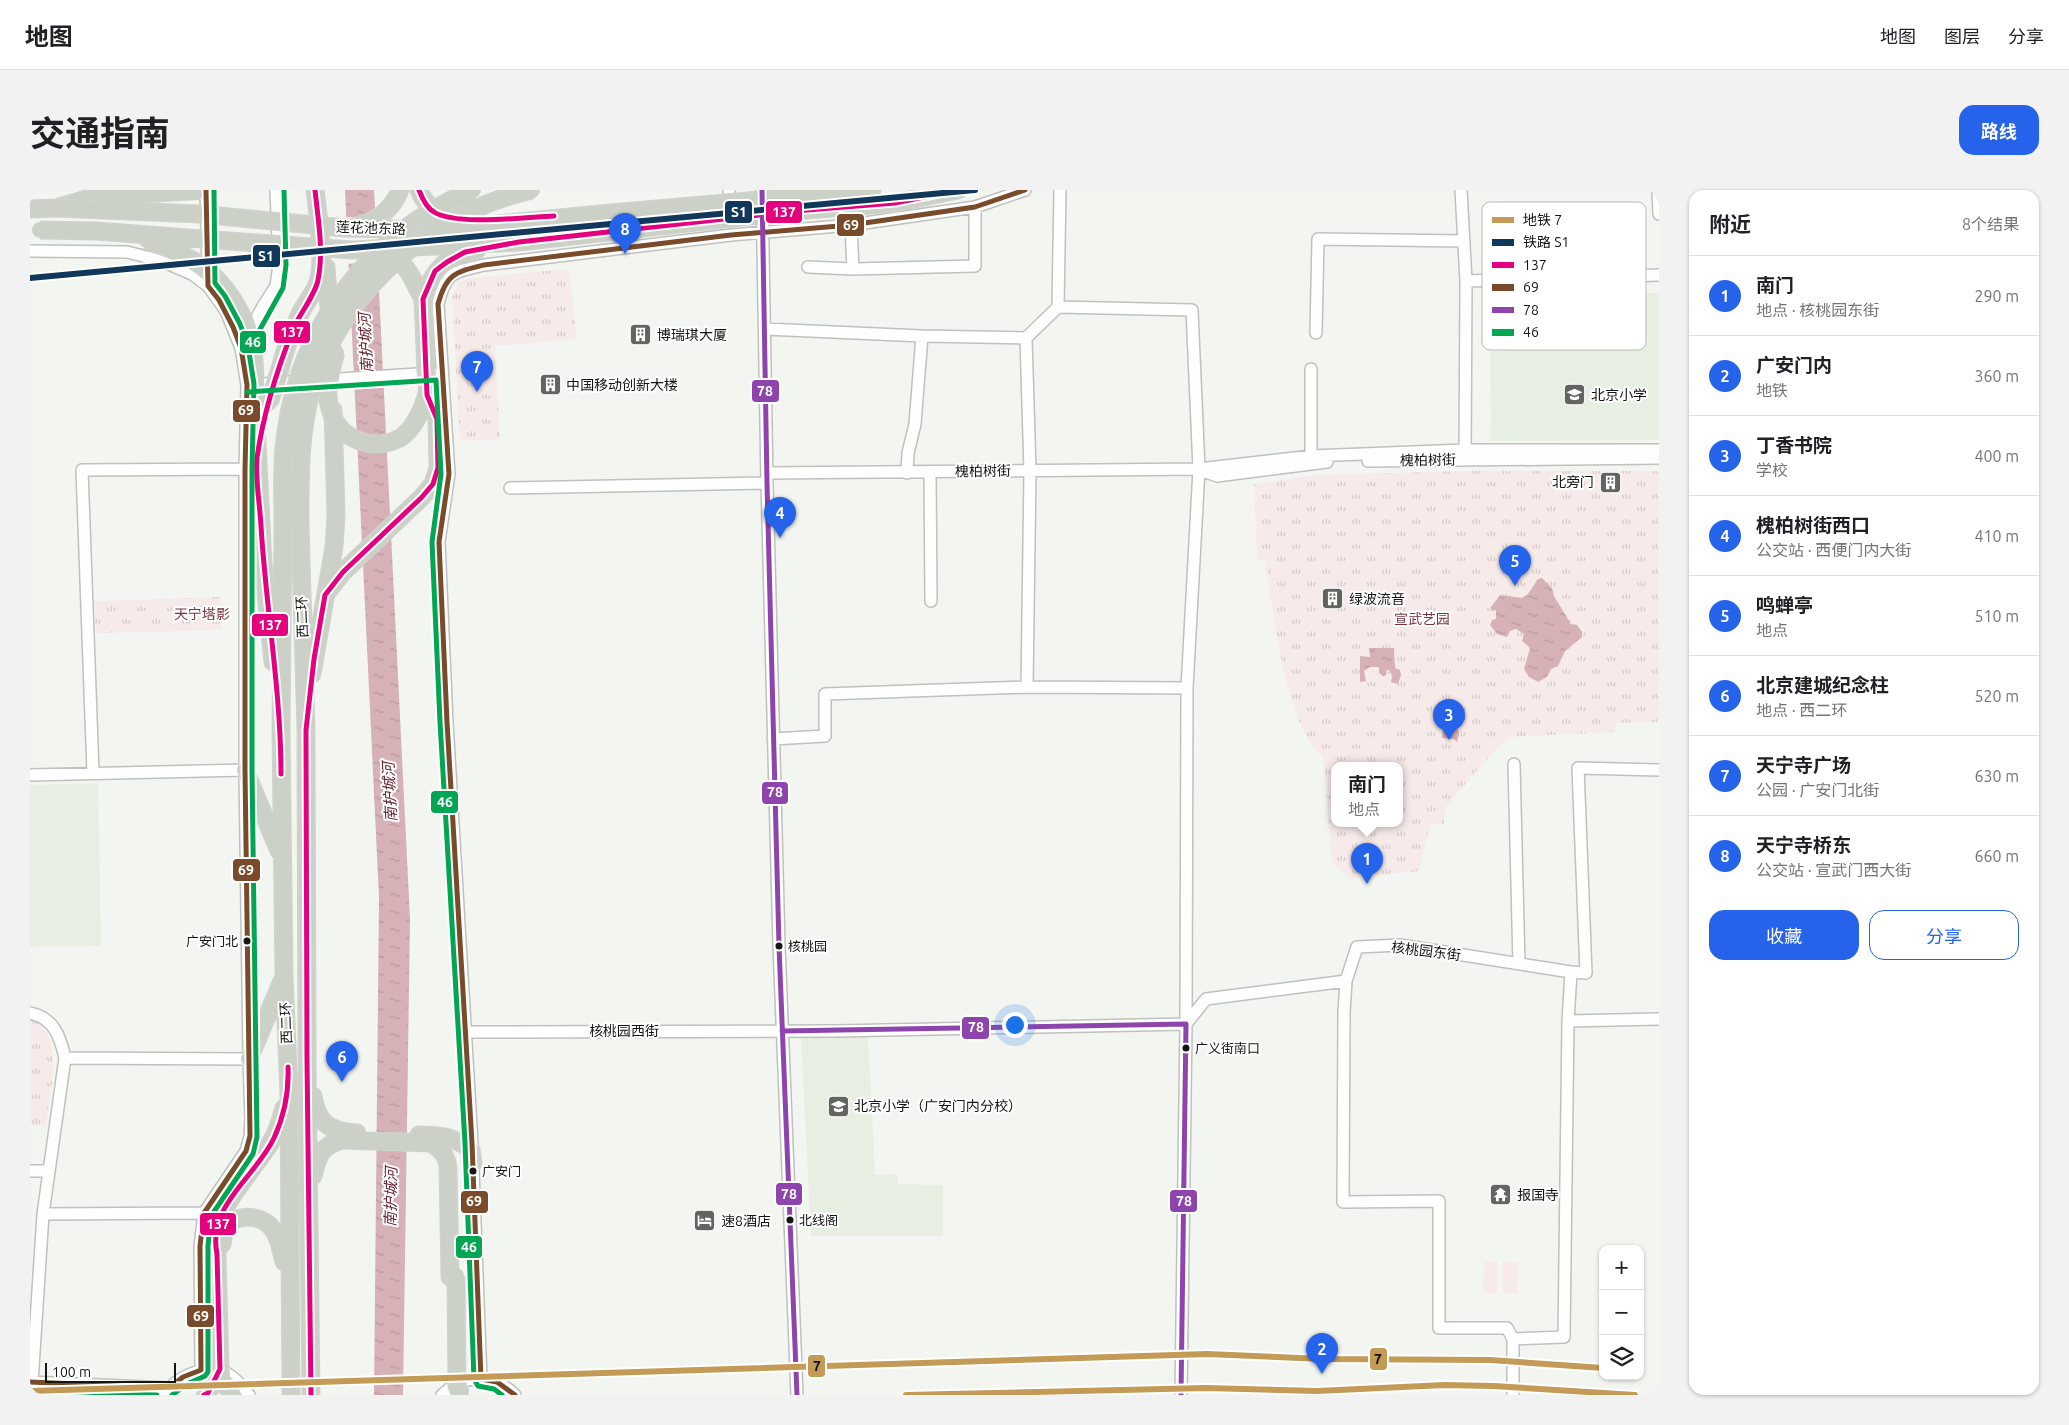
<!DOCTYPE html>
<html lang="zh">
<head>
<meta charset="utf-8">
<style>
	:root { --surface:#fff; --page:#f2f2f2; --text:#202124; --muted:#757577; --line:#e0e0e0; --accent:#2563eb }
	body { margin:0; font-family:Ubuntu,"Noto Sans SC",sans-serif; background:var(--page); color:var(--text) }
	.controls { position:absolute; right:15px; bottom:15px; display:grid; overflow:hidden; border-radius:10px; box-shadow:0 1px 4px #0004 }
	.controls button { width:45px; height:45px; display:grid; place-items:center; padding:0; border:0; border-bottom:1px solid var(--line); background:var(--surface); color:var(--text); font:25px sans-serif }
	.scale { position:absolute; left:15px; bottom:12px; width:131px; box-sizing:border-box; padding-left:5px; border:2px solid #131611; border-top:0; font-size:14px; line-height:18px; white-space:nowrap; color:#131611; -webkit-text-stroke:4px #fff; paint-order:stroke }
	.you { position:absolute; left:984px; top:834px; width:18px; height:18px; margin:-12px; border:4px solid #fff; border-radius:50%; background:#1a73e8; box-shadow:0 0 0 8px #1a73e833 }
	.badge { display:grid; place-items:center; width:32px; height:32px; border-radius:50%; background:var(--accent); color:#fff; font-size:16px; font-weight:700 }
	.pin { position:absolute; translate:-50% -41px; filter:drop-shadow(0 1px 2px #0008) }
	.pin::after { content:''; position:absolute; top:26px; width:18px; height:15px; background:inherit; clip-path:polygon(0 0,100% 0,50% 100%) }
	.popup { position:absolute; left:1301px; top:572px; width:72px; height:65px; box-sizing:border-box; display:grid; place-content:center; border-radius:10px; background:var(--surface); filter:drop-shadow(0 1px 4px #0005); font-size:16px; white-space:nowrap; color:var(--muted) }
	.popup b { font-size:19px; color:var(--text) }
	.popup::after { content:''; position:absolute; left:50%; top:100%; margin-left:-10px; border:10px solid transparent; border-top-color:var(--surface) }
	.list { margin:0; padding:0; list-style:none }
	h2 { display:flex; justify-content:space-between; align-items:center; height:65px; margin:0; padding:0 20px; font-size:21px }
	h2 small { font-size:16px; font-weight:400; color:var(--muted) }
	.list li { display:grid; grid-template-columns:32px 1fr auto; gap:15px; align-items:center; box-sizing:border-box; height:80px; padding:0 20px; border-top:1px solid var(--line) }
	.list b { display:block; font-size:19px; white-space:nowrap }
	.list p { margin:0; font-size:16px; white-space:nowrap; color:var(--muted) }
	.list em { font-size:16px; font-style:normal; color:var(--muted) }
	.actions { display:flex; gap:10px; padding:15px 20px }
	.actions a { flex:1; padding:11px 0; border:1px solid var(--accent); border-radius:15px; text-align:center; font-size:18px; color:var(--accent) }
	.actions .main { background:var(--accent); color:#fff }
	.icon { flex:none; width:28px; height:28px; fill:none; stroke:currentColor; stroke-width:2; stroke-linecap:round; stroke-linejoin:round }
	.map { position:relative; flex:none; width:1629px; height:1205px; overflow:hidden; border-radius:15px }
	header { display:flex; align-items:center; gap:30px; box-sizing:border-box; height:70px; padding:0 25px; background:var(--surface); border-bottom:1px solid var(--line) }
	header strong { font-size:24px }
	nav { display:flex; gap:28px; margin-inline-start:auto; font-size:18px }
	.intro { display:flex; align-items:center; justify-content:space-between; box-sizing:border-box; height:120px; padding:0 30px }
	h1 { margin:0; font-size:35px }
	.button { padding:12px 22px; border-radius:15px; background:var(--accent); color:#fff; font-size:18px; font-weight:700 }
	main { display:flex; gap:30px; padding:0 30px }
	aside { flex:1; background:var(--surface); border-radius:15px; box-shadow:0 1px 4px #0004 }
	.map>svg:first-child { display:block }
</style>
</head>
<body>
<header>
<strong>地图</strong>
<nav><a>地图</a><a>图层</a><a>分享</a></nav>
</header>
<div class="intro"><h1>交通指南</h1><a class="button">路线</a></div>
<main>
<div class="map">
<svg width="1629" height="1205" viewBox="0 0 1629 1205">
	<defs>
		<pattern id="park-tufts" width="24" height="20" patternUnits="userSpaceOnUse" patternTransform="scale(1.25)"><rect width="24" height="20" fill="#f7ebea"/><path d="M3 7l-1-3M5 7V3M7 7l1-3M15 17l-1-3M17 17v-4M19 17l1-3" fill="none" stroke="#d3c9c8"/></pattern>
		<pattern id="water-ripples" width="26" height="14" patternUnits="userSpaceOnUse" patternTransform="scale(1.25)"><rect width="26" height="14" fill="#d6b2b7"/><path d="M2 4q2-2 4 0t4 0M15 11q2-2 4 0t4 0" fill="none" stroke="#b7989c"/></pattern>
	</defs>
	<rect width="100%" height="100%" fill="#f3f6f0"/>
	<path fill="#e7efe2" d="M1516,103H1629V250L1461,251L1460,161L1518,158Z
		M68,593L71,756L0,757V595Z
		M838,846L845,985L867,984L868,994L913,995V1046H781L771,848Z"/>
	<path fill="#f7ebea" d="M1454,1072H1468L1467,1103H1453Z
		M1473,1072H1488L1487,1104L1473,1103Z"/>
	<path fill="url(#park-tufts)" fill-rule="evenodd" d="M539,79L547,149L465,156L470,249L430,251L422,108L428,92L441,88Z
		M1436,281H1629V532L1586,533L1585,542L1478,547L1441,587L1415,618L1414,634L1400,635L1389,681L1320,689L1302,672L1293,566C1256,541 1242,414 1235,370H1227L1224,294L1286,285ZM1304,575H1370V633H1304Z
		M190,407L191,440L66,443L64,411Z
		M0,829C37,840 19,909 16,936L0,935Z"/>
	<path fill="url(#water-ripples)" d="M315,0H344L380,729L373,1205H344L349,707Z
		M1512,388L1522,398L1524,406L1541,434L1547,435L1552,442V447L1535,461L1528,476L1521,479L1517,487L1508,492L1499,487L1494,479L1500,458L1492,451L1494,444L1486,439L1480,441L1477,447L1467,444L1460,435L1462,430L1466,429V420H1462L1461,417L1470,405L1492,408L1498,404L1508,389Z
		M1339,458H1364L1365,478L1370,480L1371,485L1368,494L1361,492L1362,487L1360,480H1356V485L1353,486L1349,483V477H1340L1334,481L1336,491L1330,492V466L1340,467Z
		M1415,521L1435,526V530L1427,535L1418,531L1413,534Z
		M1420,534L1423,536L1424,540L1427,538L1429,542L1427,552L1424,549L1412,548L1413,537Z"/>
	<path fill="#f3f6f0" d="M314,27L348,29L350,71L316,74Z"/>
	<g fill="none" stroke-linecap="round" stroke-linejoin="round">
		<defs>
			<path id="minor" d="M176,0L178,84
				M699,0L700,19
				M732,0L737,293L749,756L767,1205
				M1431,0L1436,91L1435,268
				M1628,0L1629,24
				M821,35L823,79
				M0,61L97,62L129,70L162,84L178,96L196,121L211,158L217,195L215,279V580L219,869L221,929L220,946L216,961L174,1023L170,1056L171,1180
				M778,77L823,79L945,76V17
				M1436,91L1629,85
				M1028,117L1030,0
				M735,139L892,146L996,148L1028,117L1162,120L1169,279L1157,498L1156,834L1151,1205
				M1286,143L1288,49L1434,51
				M217,146L232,118L246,96L249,75L246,0
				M996,148L1000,281L997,497
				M294,190L402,183
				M219,195L273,191
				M1281,266V179
				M1338,271L1629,268
				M1173,281L1187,286L1297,272
				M900,282L901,411
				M737,283L1169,279L1281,266L1435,260H1629
				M877,283L878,263L885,234L892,146
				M480,298L737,293
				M743,549L795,546V504L997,497L1157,498
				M1484,574L1489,774
				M63,582L52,280L215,279
				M0,585L215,580
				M1541,782L1556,783L1548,578L1629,580
				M1316,791L1314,822L1313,1012L1409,1011V1138H1477L1483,1149V1205
				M0,823C24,828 30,846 35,868L219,869
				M1538,831L1629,829
				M435,842L807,841L1156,834L1176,809L1316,791L1327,757L1370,755L1541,782L1538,831L1534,1147L1483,1149
				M0,981H19
				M13,1024L174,1023
				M451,1189L442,953L417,532L409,352L419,284L408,114C416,81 424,82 454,75L701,45L821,35L945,17L995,0
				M0,1192L139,1198
				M2,1193L13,1024L35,868
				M136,1203C147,1186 176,1174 196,1183C206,1188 213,1197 219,1205
				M412,1205C417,1201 423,1195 428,1193C447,1185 471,1190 485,1205"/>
			<path id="highway" d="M389,0C398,23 415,26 438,28
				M763,7L842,0
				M0,19L26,18L56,9L79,6L176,0
				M764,21L865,13L928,0
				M329,35C348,31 363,18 370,0
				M315,38L408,40L570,24
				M321,60L489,52
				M355,66L370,70L380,84L393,109
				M296,77L302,160
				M393,109C403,79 416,66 447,60
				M250,179C255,159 262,140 271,122C276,112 285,102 288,92C295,68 288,25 285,0
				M225,213L233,374L243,472
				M270,335L276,540L277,869L281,1205
				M253,337L251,541L254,786L259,904L261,1205
				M298,401L313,382L392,307L403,294L408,278L407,229L397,205
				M282,484L304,357L306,326L303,220
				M215,580L249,661
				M219,869L252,791
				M283,906C287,933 300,942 327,943
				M389,945C409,945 424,946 441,960L443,973
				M283,986C288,965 291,956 312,950L401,953C411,960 416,964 418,977L420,1087
				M192,1054C193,1050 193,1046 194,1042C200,1024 228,1023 240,1036C249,1044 251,1061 254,1072
				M190,1179L187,1064C172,1030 226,979 242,950C248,940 251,928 254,918"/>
		</defs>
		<use href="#minor" stroke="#bfc1bd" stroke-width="14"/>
		<use href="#highway" stroke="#d0d2ce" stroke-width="19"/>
		<use href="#minor" stroke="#fdfefd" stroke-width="11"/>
		<use href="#highway" stroke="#ccd1c7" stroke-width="16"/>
		<defs>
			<path id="highway-bridge" d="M26,18L169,24L315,38
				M570,24L763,7
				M10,40L66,41L321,60
				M117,50C131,56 146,60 159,68C194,87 217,124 223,163C226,179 224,197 225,213
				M489,52L764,21
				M306,163C300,182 294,203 301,222C310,250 344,262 370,248C383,240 392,221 396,207C399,199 397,189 396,181C395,157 394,133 393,109
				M239,213L250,179
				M270,335C270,289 269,241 283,196C314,100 403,22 502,0
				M253,337C253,306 251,273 256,242C270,135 343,41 443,0
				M426,1086L427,1196L431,1205
				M190,1179L191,1190L203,1205
				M174,1205L178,1203L190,1179"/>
		</defs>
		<use href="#highway-bridge" stroke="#d0d2ce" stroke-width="19" stroke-linecap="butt"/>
		<use href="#highway-bridge" stroke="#ccd1c7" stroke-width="16"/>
		<defs>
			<path id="bus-1" d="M389,0C392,8 397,18 404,22C426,36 497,27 524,26
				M251,584C251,501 236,419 231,336C230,315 225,288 227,268C233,225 248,177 264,137C270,124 286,103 288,90C294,61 288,29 285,0
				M174,1205L178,1203L190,1179L187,1064C177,1015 225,988 244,948C255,924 259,902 258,877
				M281,1205L277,869L276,540L284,469L295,405L313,382L392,307L403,294L408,278L407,229L397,205L393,109L405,81L417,72L435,62L489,52L764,21L865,13L928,0"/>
			<path id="bus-2" d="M0,1192L139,1198L153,1187L171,1180L170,1056L174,1023L216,961L220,946L215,580V279L217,195L211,158L203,137L189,110L178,96L176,0
				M485,1205L467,1192L451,1189L442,953L417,532L409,352L419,284L408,114C416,84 425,82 454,75L701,45L821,35L945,17L995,0"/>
			<path id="bus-3" d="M732,0L737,293L749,756L767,1205
				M752,841L1156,834L1151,1205"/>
			<path id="bus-4" d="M218,161L253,98L256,75L254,0
				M217,202L406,190L411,284L402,352L410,532L435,953L444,1189L448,1196L464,1199L472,1205
				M0,1200L127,1205
				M142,1205L157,1194L175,1186L178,1182V1056L181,1026L223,964L227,947L222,580V279L224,194L218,156L210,134L195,106L185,93L184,0"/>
		</defs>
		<use href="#bus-1" stroke="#fff" stroke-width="9"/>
		<use href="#bus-2" stroke="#fff" stroke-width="9"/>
		<use href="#bus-3" stroke="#fff" stroke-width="9"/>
		<use href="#bus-4" stroke="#fff" stroke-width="9"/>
		<use href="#bus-1" stroke="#e5007d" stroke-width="5"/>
		<use href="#bus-2" stroke="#7a4b2a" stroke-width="5"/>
		<use href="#bus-3" stroke="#8e44ad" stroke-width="5"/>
		<use href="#bus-4" stroke="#00a651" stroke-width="5"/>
		<defs>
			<path id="rail-1" d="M0,88L945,0"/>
		</defs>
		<use href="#rail-1" stroke="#fff" stroke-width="10"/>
		<use href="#rail-1" stroke="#11385b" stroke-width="6"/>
		<defs>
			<path id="metro-1" d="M0,1201L1177,1164L1294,1169L1460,1170L1573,1178
				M876,1205L1176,1198L1287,1201L1415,1195L1464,1196L1605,1205"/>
		</defs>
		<use href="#metro-1" stroke="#fff" stroke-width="10"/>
		<use href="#metro-1" stroke="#c49a57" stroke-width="6"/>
	</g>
	<defs>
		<symbol id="building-square" viewBox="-11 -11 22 22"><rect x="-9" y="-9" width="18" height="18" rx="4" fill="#61645f" stroke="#fff"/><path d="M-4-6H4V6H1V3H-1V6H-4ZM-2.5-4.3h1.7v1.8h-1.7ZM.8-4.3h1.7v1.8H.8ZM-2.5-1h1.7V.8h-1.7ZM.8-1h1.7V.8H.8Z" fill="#fff"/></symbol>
		<symbol id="school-square" viewBox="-11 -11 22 22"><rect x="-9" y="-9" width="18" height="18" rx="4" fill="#61645f" stroke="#fff"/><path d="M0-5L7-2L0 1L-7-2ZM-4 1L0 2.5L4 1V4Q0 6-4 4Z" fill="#fff"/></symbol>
		<symbol id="temple-square" viewBox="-11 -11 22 22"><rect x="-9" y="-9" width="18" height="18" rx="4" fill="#61645f" stroke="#fff"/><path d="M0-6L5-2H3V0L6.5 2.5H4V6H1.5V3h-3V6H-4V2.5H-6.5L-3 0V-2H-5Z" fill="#fff"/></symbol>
		<symbol id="hotel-square" viewBox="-11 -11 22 22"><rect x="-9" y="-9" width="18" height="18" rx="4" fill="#61645f" stroke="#fff"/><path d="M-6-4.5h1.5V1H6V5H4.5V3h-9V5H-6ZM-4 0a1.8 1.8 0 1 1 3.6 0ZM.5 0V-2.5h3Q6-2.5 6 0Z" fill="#fff"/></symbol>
	</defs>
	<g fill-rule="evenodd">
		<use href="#building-square" x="598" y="132" width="25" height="25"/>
		<use href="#building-square" x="508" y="182" width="25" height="25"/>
		<use href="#school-square" x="1532" y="192" width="25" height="25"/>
		<use href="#building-square" x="1568" y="280" width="25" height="25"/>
		<use href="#building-square" x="1290" y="396" width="25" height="25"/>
		<use href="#school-square" x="796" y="904" width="25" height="25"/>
		<use href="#temple-square" x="1458" y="992" width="25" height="25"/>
		<use href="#hotel-square" x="662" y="1018" width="25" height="25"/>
	</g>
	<g fill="#131611" stroke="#fff" stroke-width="2">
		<circle cx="217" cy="751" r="4.5"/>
		<circle cx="749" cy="756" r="4.5"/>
		<circle cx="1156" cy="858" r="4.5"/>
		<circle cx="443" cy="981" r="4.5"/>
		<circle cx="760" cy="1030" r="4.5"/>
	</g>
	<g text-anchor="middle" stroke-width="4" stroke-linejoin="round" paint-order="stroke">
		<g font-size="13" fill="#131611" stroke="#fff" text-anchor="start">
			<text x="208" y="756" text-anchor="end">广安门北</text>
			<text x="758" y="761">核桃园</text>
			<text x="1165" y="863">广义街南口</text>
			<text x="452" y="986">广安门</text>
			<text x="769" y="1035">北线阁</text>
		</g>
		<g font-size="14" fill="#131611" stroke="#fff">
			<text transform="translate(341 38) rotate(2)" y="5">莲花池东路</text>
			<text transform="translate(1398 270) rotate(-1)" y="5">槐柏树街</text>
			<text transform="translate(953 281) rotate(-1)" y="5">槐柏树街</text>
			<text transform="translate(272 427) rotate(-92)" y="5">西二环</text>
			<text transform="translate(1396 761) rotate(7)" y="5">核桃园东街</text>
			<text transform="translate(256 833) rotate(-92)" y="5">西二环</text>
			<text x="594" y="846">核桃园西街</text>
		</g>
		<g font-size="14" fill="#131611" stroke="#fff" text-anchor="start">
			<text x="627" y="150">博瑞琪大厦</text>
			<text x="536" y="200">中国移动创新大楼</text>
			<text x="1561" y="210">北京小学</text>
			<text x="1564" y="297" text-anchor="end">北旁门</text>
			<text x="1319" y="414">绿波流音</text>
			<text x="824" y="921">北京小学（广安门内分校）</text>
			<text x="1487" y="1010">报国寺</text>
			<text x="691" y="1036">速8酒店</text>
		</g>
		<g font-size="14" fill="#783543" stroke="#fff">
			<text x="172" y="429">天宁塔影</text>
			<text x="1392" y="434">宣武艺园</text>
		</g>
		<g font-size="15" font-style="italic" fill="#652434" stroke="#fff">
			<text transform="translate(336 153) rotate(-93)" y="5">南护城河</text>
			<text transform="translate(360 602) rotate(-93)" y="5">南护城河</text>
			<text transform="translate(361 1007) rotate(-89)" y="5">南护城河</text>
		</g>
	</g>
	<rect x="1452" y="12" width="164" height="148" rx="8" fill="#fff" stroke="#b8b9b8" stroke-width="1"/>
	<rect x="1462" y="27" width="22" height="6" fill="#c49a57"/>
	<rect x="1462" y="49" width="22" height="7" fill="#11385b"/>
	<rect x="1462" y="72" width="22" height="6" fill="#e5007d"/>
	<rect x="1462" y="94" width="22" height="7" fill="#7a4b2a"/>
	<rect x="1462" y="117" width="22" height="6" fill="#8e44ad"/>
	<rect x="1462" y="139" width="22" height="7" fill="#00a651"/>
	<g font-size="14" fill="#131611">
		<text x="1493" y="35">地铁 7</text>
		<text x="1493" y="57">铁路 S1</text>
		<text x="1493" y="80">137</text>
		<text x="1493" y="102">69</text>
		<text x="1493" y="125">78</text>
		<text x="1493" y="147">46</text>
	</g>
	<g stroke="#fff" stroke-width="2">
		<rect x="694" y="10" width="29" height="24" rx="5" fill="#11385b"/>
		<rect x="735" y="10" width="38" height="24" rx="5" fill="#e5007d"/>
		<rect x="806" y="23" width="29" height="24" rx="5" fill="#7a4b2a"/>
		<rect x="222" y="54" width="29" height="24" rx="5" fill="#11385b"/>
		<rect x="243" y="130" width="38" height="24" rx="5" fill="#e5007d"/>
		<rect x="209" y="140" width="28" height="24" rx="5" fill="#00a651"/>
		<rect x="721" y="189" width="29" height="24" rx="5" fill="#8e44ad"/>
		<rect x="202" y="209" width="29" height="24" rx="5" fill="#7a4b2a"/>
		<rect x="221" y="423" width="38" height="24" rx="5" fill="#e5007d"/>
		<rect x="731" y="591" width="28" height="24" rx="5" fill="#8e44ad"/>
		<rect x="400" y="600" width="29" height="24" rx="5" fill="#00a651"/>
		<rect x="202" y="668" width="29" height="24" rx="5" fill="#7a4b2a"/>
		<rect x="931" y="826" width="29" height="24" rx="5" fill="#8e44ad"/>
		<rect x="745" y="992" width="28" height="24" rx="5" fill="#8e44ad"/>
		<rect x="1139" y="999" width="29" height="24" rx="5" fill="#8e44ad"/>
		<rect x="430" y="1000" width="29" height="24" rx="5" fill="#7a4b2a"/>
		<rect x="169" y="1022" width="38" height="24" rx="5" fill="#e5007d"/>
		<rect x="425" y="1045" width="28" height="24" rx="5" fill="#00a651"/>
		<rect x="156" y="1114" width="29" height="24" rx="5" fill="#7a4b2a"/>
		<rect x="1339" y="1157" width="19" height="24" rx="5" fill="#c49a57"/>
		<rect x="777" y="1164" width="19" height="24" rx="5" fill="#c49a57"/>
	</g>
	<g font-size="14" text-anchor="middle" font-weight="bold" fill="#fff">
		<text x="709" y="27">S1</text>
		<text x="754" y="27">137</text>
		<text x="821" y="40">69</text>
		<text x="236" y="71">S1</text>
		<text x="262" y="147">137</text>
		<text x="223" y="157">46</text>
		<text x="735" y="206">78</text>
		<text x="216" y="225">69</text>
		<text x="240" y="440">137</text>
		<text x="745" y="607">78</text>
		<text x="415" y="617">46</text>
		<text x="216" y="685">69</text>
		<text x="946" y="842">78</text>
		<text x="759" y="1009">78</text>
		<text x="1154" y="1016">78</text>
		<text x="444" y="1016">69</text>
		<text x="188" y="1039">137</text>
		<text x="439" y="1062">46</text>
		<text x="171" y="1131">69</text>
	</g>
	<g font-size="14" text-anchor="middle" font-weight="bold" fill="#111">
		<text x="1348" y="1174">7</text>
		<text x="787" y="1181">7</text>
	</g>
</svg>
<div class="controls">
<button>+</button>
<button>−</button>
<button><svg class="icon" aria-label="layers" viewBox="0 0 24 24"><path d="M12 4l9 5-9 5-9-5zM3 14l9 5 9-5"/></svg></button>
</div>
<div class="scale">100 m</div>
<div class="you"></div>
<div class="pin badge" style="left:1337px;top:694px">1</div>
<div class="popup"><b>南门</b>地点</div>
<div class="pin badge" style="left:1292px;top:1184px">2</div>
<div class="pin badge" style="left:1419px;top:550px">3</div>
<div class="pin badge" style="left:750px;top:348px">4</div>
<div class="pin badge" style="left:1485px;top:396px">5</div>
<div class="pin badge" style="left:312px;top:892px">6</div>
<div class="pin badge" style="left:447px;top:202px">7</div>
<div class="pin badge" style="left:595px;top:64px">8</div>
</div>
<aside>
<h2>附近<small>8个结果</small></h2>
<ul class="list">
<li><span class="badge">1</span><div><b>南门</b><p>地点 · 核桃园东街</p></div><em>290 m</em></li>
<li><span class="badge">2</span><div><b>广安门内</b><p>地铁</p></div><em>360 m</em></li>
<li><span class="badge">3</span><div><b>丁香书院</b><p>学校</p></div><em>400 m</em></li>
<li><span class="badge">4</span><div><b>槐柏树街西口</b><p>公交站 · 西便门内大街</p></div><em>410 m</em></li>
<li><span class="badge">5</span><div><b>鸣蝉亭</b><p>地点</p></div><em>510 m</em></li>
<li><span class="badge">6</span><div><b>北京建城纪念柱</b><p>地点 · 西二环</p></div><em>520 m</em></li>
<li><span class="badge">7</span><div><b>天宁寺广场</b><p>公园 · 广安门北街</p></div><em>630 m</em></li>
<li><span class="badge">8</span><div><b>天宁寺桥东</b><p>公交站 · 宣武门西大街</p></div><em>660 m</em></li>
</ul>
<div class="actions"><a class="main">收藏</a><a>分享</a></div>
</aside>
</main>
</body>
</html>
